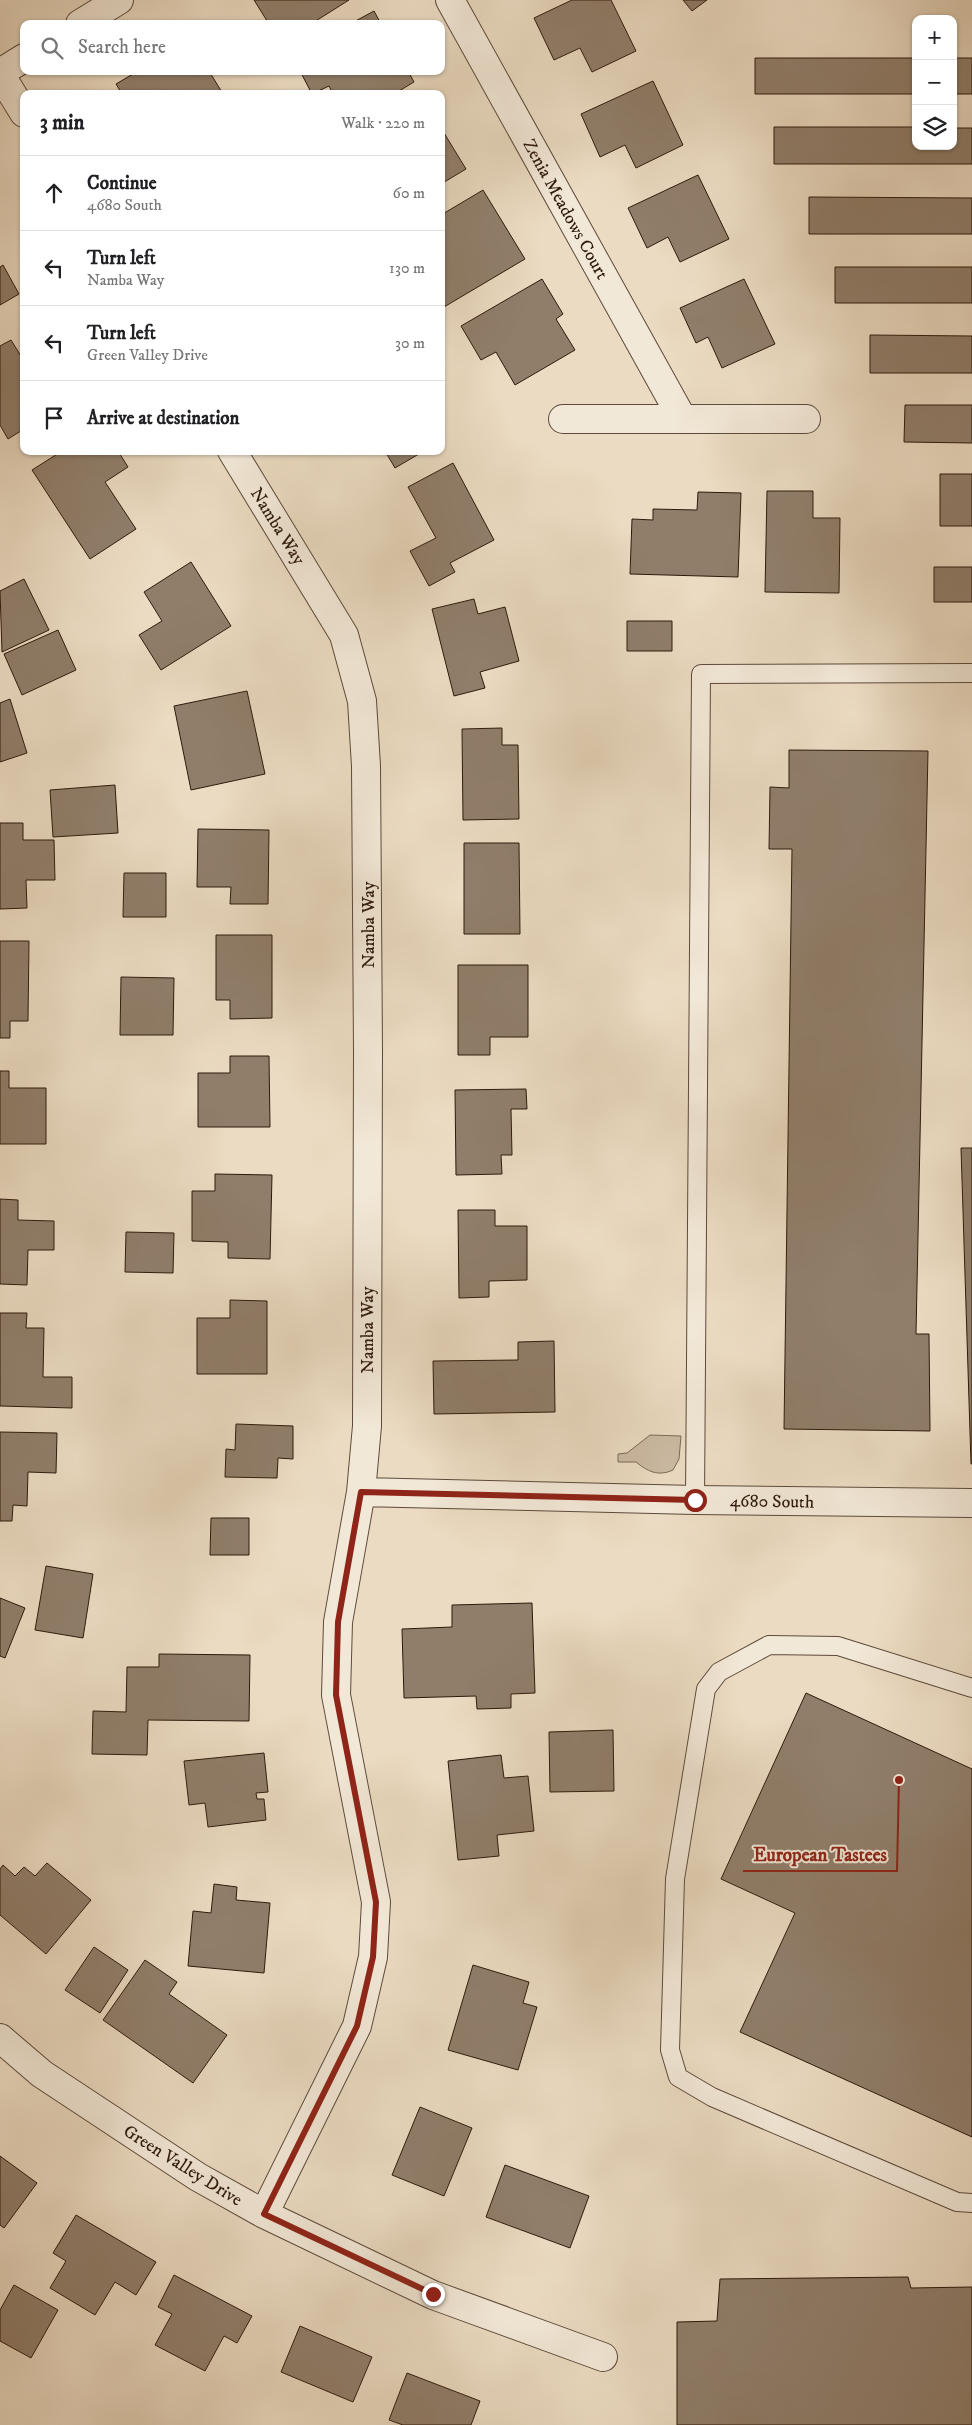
<!DOCTYPE html>
<html lang="en">
<head>
<meta charset="utf-8">
<style>
	:root { --surface:#fff; --page:#f2f2f2; --text:#202124; --muted:#757577; --line:#e0e0e0 }
	body { margin:0; font-family:"IM FELL DW Pica",serif; background:var(--page); color:var(--text) }
	.controls { position:absolute; right:15px; top:15px; display:grid; overflow:hidden; border-radius:10px; box-shadow:0 1px 4px #0004 }
	.controls button { width:45px; height:45px; display:grid; place-items:center; padding:0; border:0; border-bottom:1px solid var(--line); background:var(--surface); color:var(--text); font:25px sans-serif }
	.stop { position:absolute; width:15px; height:15px; margin:-11px; border:4px solid #8f2418; border-radius:50%; background:#fff }
	.stop.end { background:#8f2418; border-color:#fff; box-shadow:0 1px 5px #0008 }
	.list { margin:0; padding:0; list-style:none }
	h2 { display:flex; justify-content:space-between; align-items:center; height:65px; margin:0; padding:0 20px; font-size:21px }
	h2 small { font-size:16px; font-weight:400; color:var(--muted) }
	.list li { display:grid; grid-template-columns:32px 1fr auto; gap:15px; align-items:center; box-sizing:border-box; height:75px; padding:0 20px; border-top:1px solid var(--line) }
	.list b { display:block; font-size:19px; white-space:nowrap }
	.list p { margin:0; font-size:16px; white-space:nowrap; color:var(--muted) }
	.list em { font-size:16px; font-style:normal; color:var(--muted) }
	.icon { flex:none; width:28px; height:28px; fill:none; stroke:currentColor; stroke-width:2; stroke-linecap:round; stroke-linejoin:round }
	.map { position:relative; flex:none; width:972px; height:2425px; overflow:hidden }
	.search { position:absolute; background:var(--surface); box-shadow:0 1px 4px #0004; left:20px; top:20px; width:425px; height:55px; display:flex; align-items:center; gap:12px; box-sizing:border-box; padding:0 18px; border-radius:10px; color:var(--muted); font-size:19px }
	.panel { position:absolute; background:var(--surface); box-shadow:0 1px 4px #0004; left:20px; top:90px; width:425px; height:365px; border-radius:10px }
	.map>svg:first-child { display:block }
</style>
</head>
<body>
<div class="map">
<svg width="972" height="2425" viewBox="0 0 972 2425">
	<rect width="100%" height="100%" fill="#ebdbc2"/>
	<filter id="stains"><feTurbulence type="fractalNoise" baseFrequency=".004" numOctaves="4"/><feColorMatrix values="0 0 0 0 .2 0 0 0 0 .09 0 0 0 0 .02 0 0 0 .5 -.17"/></filter>
	<radialGradient id="worn" r=".72"><stop offset=".6" stop-color="#630" stop-opacity="0"/><stop offset="1" stop-color="#630" stop-opacity=".3"/></radialGradient>
	<path fill="#cbbaa3" stroke="#7c6a58" d="M650,1435L681,1436L679,1459L673,1470C658,1477 647,1471 636,1462H618V1454L627,1453Z"/>
	<path fill="#907e6b" stroke="#2e1a0c" d="M254,0H349L311,24H269Z
		M572,0H611L636,51L592,72L580,48L554,60L534,18Z
		M683,0H707L692,11Z
		M374,11L381,24H350Z
		M755,58H916V94H755Z
		M953,58H972V94H953Z
		M138,71H154L156,74L161,71H209L223,94H122L116,84Z
		M300,71H408L414,82L394,94H333L329,86L312,94Z
		M653,81L683,145L636,168L625,145L600,157L581,114Z
		M774,127H916V146H953V128H972V164H774Z
		M441,128L466,169L441,184Z
		M698,175L729,239L680,262L668,237L647,248L628,208Z
		M483,190L525,259L444,307L441,302V215Z
		M809,197L972,198V234H809Z
		M3,265L19,294L0,305V267Z
		M835,267H972V303H835Z
		M542,279L563,314L556,319L575,350L515,385L496,352L481,360L461,326Z
		M744,279L775,344L722,368L708,337L696,343L680,308Z
		M870,335L972,336V373H870Z
		M11,340L24,361V429L8,439L0,425V346Z
		M905,405H972V443L904,442Z
		M62,451H118L128,467L105,482L136,529L90,559L32,470Z
		M385,451H424L395,468Z
		M453,463L494,540L450,563L455,572L429,586L410,551L436,538L408,487Z
		M940,474H972V526H940Z
		M767,491H813V518H840L839,593L765,592Z
		M698,492L741,493L738,577L630,574L632,519L653,520V509L697,510Z
		M191,562L231,626L161,670L139,635L162,621L144,592Z
		M934,567H972V602H934Z
		M24,579L49,630L2,652L0,591Z
		M474,599L478,614L505,607L519,661L480,672L485,688L454,696L432,609Z
		M627,621H672V651H627Z
		M58,630L76,670L22,695L4,654Z
		M247,691L265,774L191,790L174,706Z
		M10,699L27,753L0,762V703Z
		M502,728V745H518L519,819L463,820L462,729Z
		M789,750L928,751L916,1334H929L930,1431L784,1429L792,849H769L770,787L789,788Z
		M115,785L118,833L53,837L50,790Z
		M0,823H23V840H54L55,880H26L27,908L0,909Z
		M198,829L269,830L268,904H230L231,887H197Z
		M464,843H519L520,934H464Z
		M124,873H166V917H123Z
		M216,935H272V1018L230,1019V1000H216Z
		M0,941H29L28,1021H10V1038H0Z
		M458,965H528V1037H490V1055H458Z
		M121,977L174,978L173,1035H120Z
		M230,1056H269L270,1127H198V1073H230Z
		M0,1071H9V1088H46V1144H0Z
		M526,1089L527,1109H511L512,1155H501L502,1174L456,1175L455,1090Z
		M961,1148H972V1464H971Z
		M215,1174L272,1175L270,1259L228,1258V1242L192,1241V1191H215Z
		M0,1199L18,1200V1220L54,1221V1250H28L27,1285L0,1284Z
		M458,1210H495V1226H527V1280L489,1281V1297L459,1298Z
		M126,1232L174,1233L173,1273L125,1272Z
		M230,1300L267,1301V1374H197V1318H230Z
		M0,1313H27L26,1328H44L43,1377H72V1408L0,1406Z
		M554,1341L555,1412L434,1414L433,1361L518,1360V1342Z
		M236,1424L293,1426V1459L278,1458L277,1478L225,1477L226,1449L235,1450Z
		M0,1432L57,1433L56,1473L28,1472L27,1506L13,1505L12,1521H0Z
		M211,1518H249V1555H210Z
		M46,1566L93,1574L83,1638L35,1630Z
		M0,1598L25,1608L5,1658L0,1656Z
		M532,1603L535,1693L511,1694V1708L477,1709L476,1696L404,1698L402,1629L452,1627V1605Z
		M159,1654L250,1655L249,1721L148,1720L147,1755L92,1754L93,1711L126,1712L127,1667H159Z
		M806,1693L972,1769V2137L740,2032L795,1913L721,1879Z
		M613,1730L614,1791L550,1792L549,1732Z
		M264,1753L268,1792L256,1793L257,1799H264L266,1820L208,1827L205,1803L189,1805L184,1761Z
		M501,1755L504,1778L528,1776L534,1831L497,1835L499,1856L458,1860L448,1761Z
		M47,1863L91,1900L46,1954L0,1915V1869L3,1865L15,1876L24,1867L35,1876Z
		M214,1884L237,1887L236,1900L270,1903L264,1973L188,1966L193,1911L211,1913Z
		M94,1947L128,1970L100,2013L65,1990Z
		M145,1960L177,1982L169,1994L227,2035L193,2083L103,2020Z
		M473,1965L529,1982L523,2003L537,2007L518,2070L448,2050Z
		M420,2107L472,2128L444,2196L392,2175Z
		M0,2156L37,2183L4,2228L0,2225Z
		M505,2165L589,2196L570,2248L486,2217Z
		M76,2215L156,2262L136,2295L115,2282L95,2315L50,2288L66,2261L53,2253Z
		M174,2275L252,2316L237,2343L224,2336L205,2371L155,2345L172,2314L158,2307Z
		M908,2277L911,2288L972,2287V2425H677V2322L717,2321L720,2279Z
		M14,2285L58,2310L31,2358L0,2341V2310Z
		M300,2326L372,2357L353,2402L281,2372Z
		M407,2373L480,2401L471,2425H403L389,2420Z"/>
	<g fill="none" stroke-linecap="round" stroke-linejoin="round">
		<defs>
			<path id="lane" d="M695,1500L701,674L972,673
				M972,1688L838,1646L769,1645L719,1672L706,1689L675,1879L670,2050L678,2077L712,2097L957,2202L972,2203"/>
			<path id="street" d="M450,0L682,418
				M80,24L119,0
				M0,73L24,58
				M0,74L24,113
				M563,419H806
				M232,451L344,635L362,701L366,766L368,1051L367,1426L361,1492L338,1622L336,1695L376,1902L373,1957L357,2026L264,2214
				M361,1492L695,1500L972,1503
				M0,2038L42,2074L198,2177L264,2214L433,2295L603,2357"/>
		</defs>
		<use href="#lane" stroke="#5d4a3a" stroke-width="20"/>
		<use href="#street" stroke="#5d4a3a" stroke-width="30"/>
		<use href="#lane" stroke="#f2e8d7" stroke-width="18"/>
		<use href="#street" stroke="#f2e8d7" stroke-width="28"/>
	</g>
	<g fill="none" stroke-linecap="round" stroke-linejoin="round">
		<path stroke="#8f2418" stroke-width="6" d="M433,2294L264,2214L357,2026L373,1957L376,1902L336,1695L338,1622L361,1492L695,1500"/>
	</g>
	<g text-anchor="middle" stroke-width="4" stroke-linejoin="round" paint-order="stroke">
		<g font-size="18" fill="#2e1a0c" stroke="#f2e8d7">
			<text transform="translate(566 209) rotate(61)" y="6">Zenia Meadows Court</text>
			<text transform="translate(278 526) rotate(58)" y="6">Namba Way</text>
			<text transform="translate(368 925) rotate(-90)" y="6">Namba Way</text>
			<text transform="translate(367 1330) rotate(-90)" y="6">Namba Way</text>
			<text transform="translate(772 1501) rotate(1)" y="6">4680 South</text>
			<text transform="translate(183 2165) rotate(32)" y="6">Green Valley Drive</text>
		</g>
	</g>
	<path fill="none" stroke="#8f2418" stroke-width="2" d="M899 1780L897 1871H743"/>
	<circle fill="#8f2418" stroke="#f2e8d7" stroke-width="2" cx="899" cy="1780" r="5"/>
	<g font-size="19" text-anchor="middle" font-weight="bold" fill="#8f2418" stroke="#f2e8d7" stroke-width="4" stroke-linejoin="round" paint-order="stroke">
		<text x="820" y="1861">European Tastees</text>
	</g>
	<rect width="100%" height="100%" filter="url(#stains)"/>
	<rect width="100%" height="100%" fill="url(#worn)"/>
</svg>
<div class="controls">
<button>+</button>
<button>−</button>
<button><svg class="icon" aria-label="layers" viewBox="0 0 24 24"><path d="M12 4l9 5-9 5-9-5zM3 14l9 5 9-5"/></svg></button>
</div>
<div class="stop" style="left:695px;top:1500px"></div>
<div class="stop end" style="left:433px;top:2294px"></div>
<div class="search"><svg class="icon" aria-label="search" viewBox="0 0 24 24"><circle cx="10" cy="10" r="6"/><path d="M15 15l6 6"/></svg>Search here</div>
<section class="panel">
<h2>3 min<small>Walk · 220 m</small></h2>
<ul class="list">
<li><svg class="icon" aria-label="ahead" viewBox="0 0 24 24"><path d="M12 20V5M6 11l6-6 6 6"/></svg><div><b>Continue</b><p>4680 South</p></div><em>60 m</em></li>
<li><svg class="icon" aria-label="left" viewBox="0 0 24 24"><path d="M17 20v-9H6M10 6l-5 5 5 5"/></svg><div><b>Turn left</b><p>Namba Way</p></div><em>130 m</em></li>
<li><svg class="icon" aria-label="left" viewBox="0 0 24 24"><path d="M17 20v-9H6M10 6l-5 5 5 5"/></svg><div><b>Turn left</b><p>Green Valley Drive</p></div><em>30 m</em></li>
<li><svg class="icon" aria-label="arrive" viewBox="0 0 24 24"><path d="M6 21V4h12l-3 4 3 4H6"/></svg><div><b>Arrive at destination</b></div></li>
</ul>
</section>
</div>
</body>
</html>
